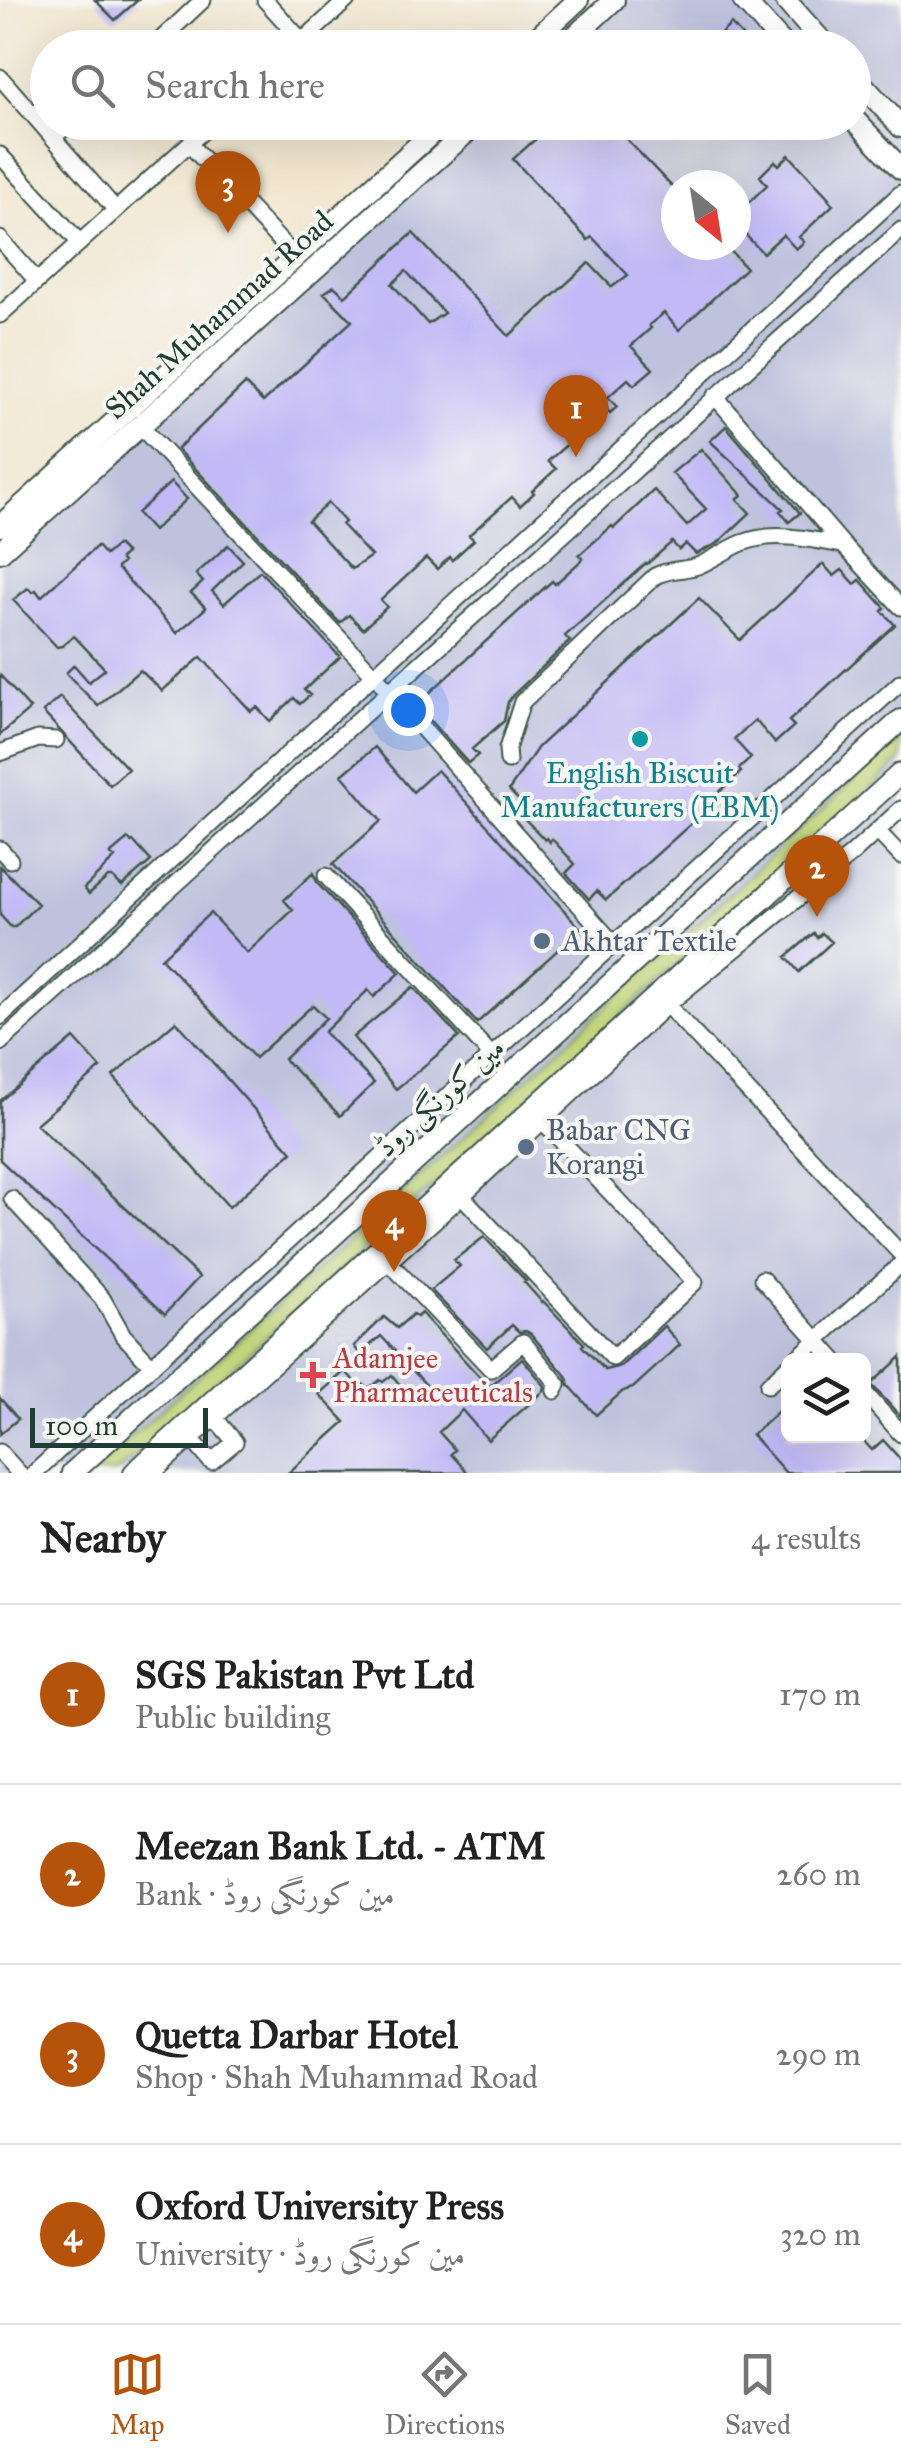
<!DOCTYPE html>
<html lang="en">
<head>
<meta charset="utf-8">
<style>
	:root { --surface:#fff; --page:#f2f2f2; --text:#222; --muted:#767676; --line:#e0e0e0; --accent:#b45309 }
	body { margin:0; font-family:"IM FELL Great Primer",Amiri,serif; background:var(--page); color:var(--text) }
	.controls { position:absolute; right:30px; bottom:30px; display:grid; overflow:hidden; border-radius:15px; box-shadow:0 10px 40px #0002 }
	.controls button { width:90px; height:90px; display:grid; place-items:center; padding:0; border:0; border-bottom:2px solid var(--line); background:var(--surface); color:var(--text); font:50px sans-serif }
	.compass { position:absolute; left:661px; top:170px; width:90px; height:90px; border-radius:50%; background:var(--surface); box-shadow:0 10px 40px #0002; rotate:150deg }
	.scale { position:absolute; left:30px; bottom:25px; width:178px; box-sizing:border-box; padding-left:10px; border:5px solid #1f3d34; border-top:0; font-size:28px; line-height:35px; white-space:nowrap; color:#1f3d34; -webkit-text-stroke:8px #f6f6f2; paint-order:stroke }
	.you { position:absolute; left:408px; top:710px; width:35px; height:35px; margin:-25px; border:8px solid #fff; border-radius:50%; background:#1a73e8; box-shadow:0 0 0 15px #1a73e833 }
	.badge { display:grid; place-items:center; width:65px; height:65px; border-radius:50%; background:var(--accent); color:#fff; font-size:32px; font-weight:700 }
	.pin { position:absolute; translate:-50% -82px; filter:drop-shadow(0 2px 5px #0008) }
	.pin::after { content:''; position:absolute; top:52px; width:35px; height:30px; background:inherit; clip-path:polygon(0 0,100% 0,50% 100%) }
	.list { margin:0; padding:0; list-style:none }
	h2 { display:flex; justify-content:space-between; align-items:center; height:130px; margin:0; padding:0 40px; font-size:42px }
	h2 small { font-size:32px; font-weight:400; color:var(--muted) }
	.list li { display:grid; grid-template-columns:65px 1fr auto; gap:30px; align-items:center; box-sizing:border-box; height:180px; padding:0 40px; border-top:2px solid var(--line) }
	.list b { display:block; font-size:38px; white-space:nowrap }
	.list p { margin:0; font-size:32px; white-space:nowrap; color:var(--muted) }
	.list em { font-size:32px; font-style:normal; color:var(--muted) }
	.icon { flex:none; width:55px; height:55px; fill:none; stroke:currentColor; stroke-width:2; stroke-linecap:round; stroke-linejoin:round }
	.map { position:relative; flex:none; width:901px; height:1473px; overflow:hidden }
	.search { position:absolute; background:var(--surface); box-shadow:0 10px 40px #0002; left:30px; right:30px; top:30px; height:110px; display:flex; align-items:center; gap:25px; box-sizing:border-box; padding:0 35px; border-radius:55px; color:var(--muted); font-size:38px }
	.sheet { height:850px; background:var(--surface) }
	nav { display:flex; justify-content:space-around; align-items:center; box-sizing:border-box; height:140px; border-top:2px solid var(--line); background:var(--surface); font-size:28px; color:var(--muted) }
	nav a { display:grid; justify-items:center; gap:5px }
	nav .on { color:var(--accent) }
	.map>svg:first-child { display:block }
</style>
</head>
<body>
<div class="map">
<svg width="901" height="1473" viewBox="0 0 901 1473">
	<rect width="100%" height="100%" fill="#f6f6f2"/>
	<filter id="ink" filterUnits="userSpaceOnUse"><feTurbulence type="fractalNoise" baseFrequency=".01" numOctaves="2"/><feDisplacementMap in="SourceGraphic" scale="20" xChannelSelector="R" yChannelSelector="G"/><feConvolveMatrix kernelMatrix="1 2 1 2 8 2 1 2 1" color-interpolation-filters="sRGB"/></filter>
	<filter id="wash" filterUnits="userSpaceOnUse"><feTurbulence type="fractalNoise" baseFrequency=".0048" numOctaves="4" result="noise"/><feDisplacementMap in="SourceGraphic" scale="40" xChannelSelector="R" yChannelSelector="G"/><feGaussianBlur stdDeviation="2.25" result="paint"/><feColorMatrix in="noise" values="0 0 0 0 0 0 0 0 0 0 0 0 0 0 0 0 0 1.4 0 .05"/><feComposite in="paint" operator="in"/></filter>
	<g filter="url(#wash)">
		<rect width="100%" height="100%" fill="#f2e6cf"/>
		<path fill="#bfc2dd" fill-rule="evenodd" d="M600,0H901V1473H0V543L467,123L854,122V48L548,47ZM676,185H736V245H676ZM788,1360H864V1436H788Z"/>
		<path fill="#bfd376" stroke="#6f8855" stroke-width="2.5" d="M901,737V760L833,823L116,1473H90L347,1243Z"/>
		<g id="blocks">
			<path fill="#c2b9f6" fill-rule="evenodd" d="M95,0H138L115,20Z
				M731,24L753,48H706Z
				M534,122H610L676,191V245H725L746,268L679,330L664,313L649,325L651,328L631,346L653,369L634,385L628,379L608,397L617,407L610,413L601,403L583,420L588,426L548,461L556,469L532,491L534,493L520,506L512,497L469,535L474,540L452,560L450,557L437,569L426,558L381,600L387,607L363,629L349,615L340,623L177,449L245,384L263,402L352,321L324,293L334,286L345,296L413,233L509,336L589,263L612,287L628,275L592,237L588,240L513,159L538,137L529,127ZM406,271L444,313L428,324L392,284ZM328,503L345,522L342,525L371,556L352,569L308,521Z
				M789,155L829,198L828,199L833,205L799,237L804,242L796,249L783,235L763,253L736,225V218L747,209L744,207L767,185L760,176L775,161L779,165Z
				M726,426L800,513L789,522L780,511L783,509L710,441Z
				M701,449L742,495L737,499L750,513L718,543L696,554L686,544L679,550L672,542L647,564L646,563L565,636L570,641L514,694L508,702L504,721L472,749L478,755L468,763L416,705L552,581L555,584L583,559L579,555L612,526L614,528L654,490L687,526L706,509L672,473Z
				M171,482L187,499L153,531L137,513Z
				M117,545L126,554L120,559L123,562L117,568L177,633L206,608L191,593L203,582L196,574L228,545L243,561L212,591L224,604L260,571L340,657L304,690L310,695L300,704L294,698L270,721L257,707L251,711L201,657L162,691L140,670L98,706L66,673L74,665L89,682L105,669L74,636L62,646L57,647L13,600L28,588L33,592L36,590L41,597L97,546L105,555Z
				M823,564L834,576L842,570L855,584L860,580L885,608L882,611L895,625L789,721L794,726L775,743L755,720L734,739L751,758L739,769L741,772L701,809L703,813L606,900L597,891L589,899L566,873L575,864L552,839L550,842L547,838L545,840L525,819L530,815L526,810L527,809L509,790L538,747L699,598L740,640Z
				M0,675L30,709L0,735Z
				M60,697L128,769L110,785L43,712Z
				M375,747L413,792L437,770L581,929L477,1023L333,864L381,821L342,775Z
				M128,839L131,842L133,841L151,861L122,886L112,877H108L89,894L84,888L115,858L110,854Z
				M0,866L38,904L15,927H11L0,915Z
				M313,873L318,884L400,973L374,997L368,990L324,1032L374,1083L340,1116L284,1059L326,1018L313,1005L255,1058L161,958L210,913L247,953L293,910L284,900Z
				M814,933L817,938L822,933L832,942L799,972L786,957Z
				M413,987L459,1037L396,1089L353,1037Z
				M176,1021L292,1152L229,1207L113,1076Z
				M74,1038L101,1068L36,1124L199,1277L165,1314L0,1160V1101Z
				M484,1237L526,1281L524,1282L542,1302L543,1301L584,1344L582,1346L605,1370L621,1366L664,1326L680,1345L633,1388L623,1391L596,1415L569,1385L567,1377L531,1334L526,1331L519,1332L512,1325L487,1348L431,1290L460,1266L454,1260Z
				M421,1313L489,1387L522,1358L545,1386L544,1391L488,1440L462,1410L439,1432L455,1450L451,1454L468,1473H288L345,1422L319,1394L345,1371L358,1385L360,1382L369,1389L380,1380L383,1382L392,1375L413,1401L428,1387L381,1336L360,1354L354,1346L384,1317L397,1328L413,1314L417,1317Z
				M901,1357V1417L871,1384Z
				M0,1398L18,1419L0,1434Z
				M788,1402V1436H859L872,1450L883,1440L901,1460V1473H786L752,1435Z"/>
		</g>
	</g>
	<g filter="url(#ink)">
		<use href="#blocks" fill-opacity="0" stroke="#3f564b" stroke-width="2.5"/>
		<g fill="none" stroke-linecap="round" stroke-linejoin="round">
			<defs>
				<path id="minor" d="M265,0L302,41
					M152,48L203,0
					M295,48L347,0
					M0,77L116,210
					M53,138L70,122
					M189,144L296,258
					M0,155L80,243
					M0,239L37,281
					M0,315L213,122
					M715,396L843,545L901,607
					M141,427L389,691L614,944
					M0,753L38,739L56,740
					M508,761L507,749L522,702L655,576C670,568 686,571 700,565C715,558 728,549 742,543C773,530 812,540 843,545
					M878,832L901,856
					M0,849L10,860
					M326,876L492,1056
					M667,1005L901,1254
					M0,1017L901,193
					M0,1043L901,230
					M462,1196L613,1358L695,1282L535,1113
					M12,1199L102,1298L123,1335L152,1366
					M388,1261L491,1369L523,1342L558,1384L555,1391
					M762,1279L835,1360
					M795,1360L901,1264
					M768,1385L788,1366
					M864,1392L901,1434
					M191,1438L211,1462L235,1442L214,1417
					M0,1452L19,1473
					M34,1473L901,682
					M153,1473L462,1196L667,1005L852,854L901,809"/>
				<path id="major" d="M743,0L787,48
					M785,0L828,48
					M526,48L578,0
					M562,48L614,0
					M854,75L901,127
					M854,119L901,169
					M0,526L444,122
					M0,552L478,122
					M72,1473L901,720
					M134,1473L901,773"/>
			</defs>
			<use href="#minor" stroke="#3f564b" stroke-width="19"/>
			<use href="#major" stroke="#3f564b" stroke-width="24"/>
			<use href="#minor" stroke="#fff" stroke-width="15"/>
			<use href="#major" stroke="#fff" stroke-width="20"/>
		</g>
	</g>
	<circle fill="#0f9aa8" stroke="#f6f6f2" stroke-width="4" cx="640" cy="739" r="10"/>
	<g fill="#5c6f8a" stroke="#f6f6f2" stroke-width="4">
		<circle cx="542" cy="941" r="10"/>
		<circle cx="526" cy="1147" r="10"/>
	</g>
	<path fill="#e0444e" stroke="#f6f6f2" stroke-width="4" d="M308 1360h10v10h10v10h-10v10h-10v-10h-10v-10h10z"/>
	<g text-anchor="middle" stroke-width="8" stroke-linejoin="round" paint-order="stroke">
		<g font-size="30" fill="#1f3d34" stroke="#f6f6f2">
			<text transform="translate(219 315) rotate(-42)" y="10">Shah Muhammad Road</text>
			<text transform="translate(440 1097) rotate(-42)" y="10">مین کورنگی روڈ</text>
		</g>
		<g font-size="30" fill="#0d838f" stroke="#f6f6f2">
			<text x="640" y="783">English Biscuit<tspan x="640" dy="34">Manufacturers (EBM)</tspan></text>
		</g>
		<g font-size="30" fill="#4e5e75" stroke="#f6f6f2" text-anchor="start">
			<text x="562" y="951">Akhtar Textile</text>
			<text x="546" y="1140">Babar CNG<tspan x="546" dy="34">Korangi</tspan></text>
		</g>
		<g font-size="30" fill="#be3a42" stroke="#f6f6f2" text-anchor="start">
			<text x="333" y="1368">Adamjee<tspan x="333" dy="34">Pharmaceuticals</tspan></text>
		</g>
	</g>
</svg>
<div class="controls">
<button><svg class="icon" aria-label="layers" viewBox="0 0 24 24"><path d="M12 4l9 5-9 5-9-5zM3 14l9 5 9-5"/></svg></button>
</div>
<svg class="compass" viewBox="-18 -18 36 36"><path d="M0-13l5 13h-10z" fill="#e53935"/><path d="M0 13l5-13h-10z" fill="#767676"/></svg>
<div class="scale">100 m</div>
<div class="you"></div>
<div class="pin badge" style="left:576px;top:457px">1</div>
<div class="pin badge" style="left:817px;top:917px">2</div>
<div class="pin badge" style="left:228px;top:233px">3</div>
<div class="pin badge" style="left:394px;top:1272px">4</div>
<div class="search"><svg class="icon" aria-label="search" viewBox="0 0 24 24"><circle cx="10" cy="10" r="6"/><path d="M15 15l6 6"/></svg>Search here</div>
</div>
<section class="sheet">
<h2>Nearby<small>4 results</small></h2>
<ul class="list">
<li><span class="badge">1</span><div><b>SGS Pakistan Pvt Ltd</b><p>Public building</p></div><em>170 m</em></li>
<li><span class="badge">2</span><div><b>Meezan Bank Ltd. - ATM</b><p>Bank · مین کورنگی روڈ</p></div><em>260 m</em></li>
<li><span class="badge">3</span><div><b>Quetta Darbar Hotel</b><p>Shop · Shah Muhammad Road</p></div><em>290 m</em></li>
<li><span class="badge">4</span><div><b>Oxford University Press</b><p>University · مین کورنگی روڈ</p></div><em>320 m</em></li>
</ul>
</section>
<nav>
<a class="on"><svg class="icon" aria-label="map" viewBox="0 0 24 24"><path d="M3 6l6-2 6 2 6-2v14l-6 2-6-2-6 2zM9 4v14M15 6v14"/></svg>Map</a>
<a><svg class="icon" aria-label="directions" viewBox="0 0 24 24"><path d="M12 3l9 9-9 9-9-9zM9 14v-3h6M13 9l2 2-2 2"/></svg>Directions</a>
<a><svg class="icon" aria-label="saved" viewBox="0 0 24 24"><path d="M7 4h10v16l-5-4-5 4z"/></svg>Saved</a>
</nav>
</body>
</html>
